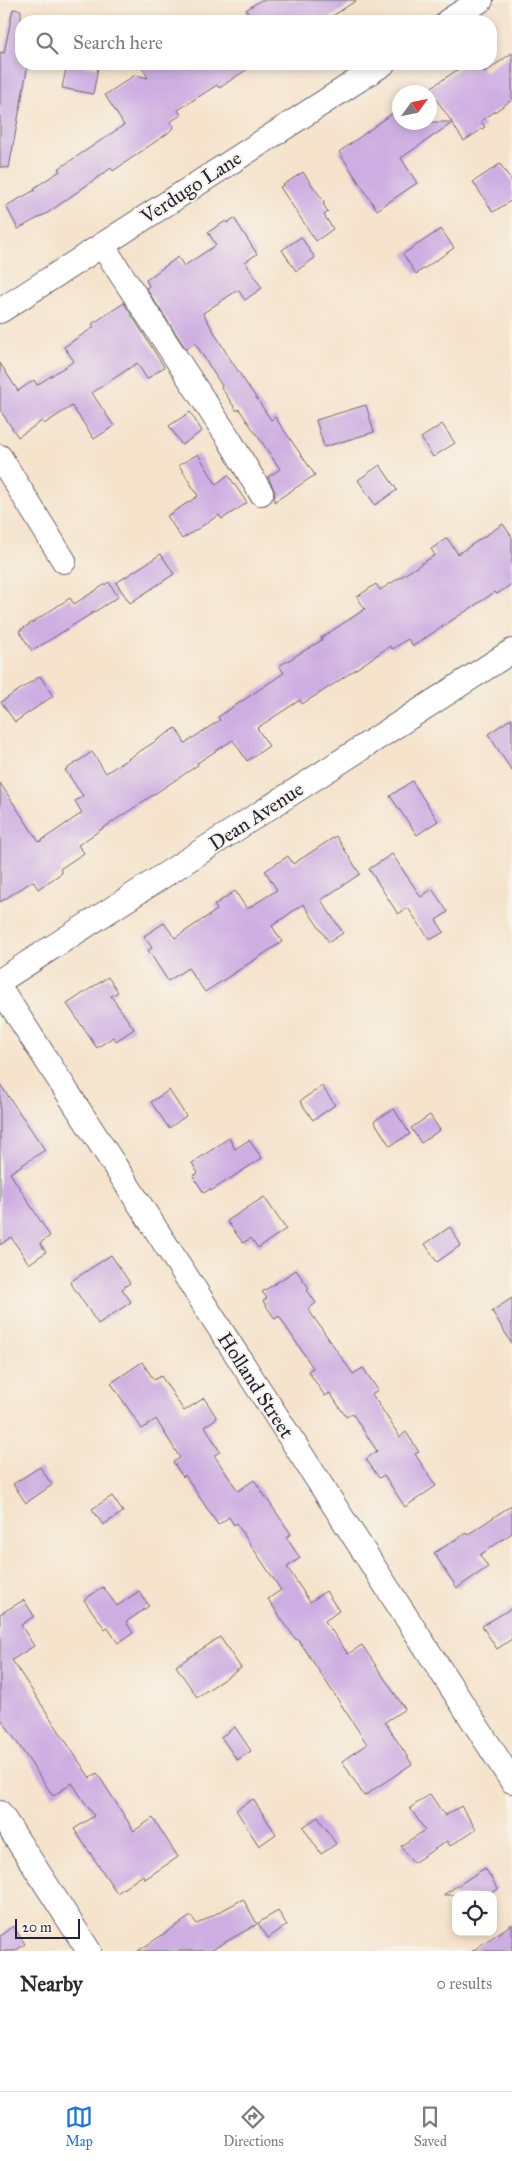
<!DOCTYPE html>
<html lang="en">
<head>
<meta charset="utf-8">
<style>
	:root { --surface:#fff; --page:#f7f7f7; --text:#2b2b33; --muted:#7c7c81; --line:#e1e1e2; --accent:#1a73e8 }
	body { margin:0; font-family:"IM FELL Great Primer",serif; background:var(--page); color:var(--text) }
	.controls { position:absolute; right:15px; bottom:15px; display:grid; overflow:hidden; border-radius:10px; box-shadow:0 2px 8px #0003 }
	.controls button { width:45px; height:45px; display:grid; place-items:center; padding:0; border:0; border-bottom:1px solid var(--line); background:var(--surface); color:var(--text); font:25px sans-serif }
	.compass { position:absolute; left:392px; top:85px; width:45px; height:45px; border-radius:50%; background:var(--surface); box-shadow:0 2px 8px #0003; rotate:57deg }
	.scale { position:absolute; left:15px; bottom:12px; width:65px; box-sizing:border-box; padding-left:5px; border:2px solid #22223b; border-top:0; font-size:14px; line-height:18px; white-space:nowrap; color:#22223b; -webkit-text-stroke:4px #f7f3e8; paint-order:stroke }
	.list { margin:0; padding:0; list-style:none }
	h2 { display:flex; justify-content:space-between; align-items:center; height:65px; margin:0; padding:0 20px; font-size:21px }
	h2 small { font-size:16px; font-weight:400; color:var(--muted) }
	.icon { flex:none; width:28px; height:28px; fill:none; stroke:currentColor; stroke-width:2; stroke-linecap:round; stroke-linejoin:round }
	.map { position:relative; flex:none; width:512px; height:1951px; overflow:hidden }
	.search { position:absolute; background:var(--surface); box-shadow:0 2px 8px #0003; left:15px; right:15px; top:15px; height:55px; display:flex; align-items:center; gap:12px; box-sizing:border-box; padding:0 18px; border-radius:20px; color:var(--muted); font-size:19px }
	.sheet { height:140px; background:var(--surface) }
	nav { display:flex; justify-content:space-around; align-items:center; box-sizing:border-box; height:70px; border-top:1px solid var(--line); background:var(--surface); font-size:14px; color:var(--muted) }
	nav a { display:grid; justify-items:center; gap:2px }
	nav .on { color:var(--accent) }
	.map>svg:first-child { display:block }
</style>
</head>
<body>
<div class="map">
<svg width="512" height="1951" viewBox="0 0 512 1951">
	<rect width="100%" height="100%" fill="#f7f3e8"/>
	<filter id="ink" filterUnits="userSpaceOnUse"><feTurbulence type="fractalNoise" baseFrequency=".02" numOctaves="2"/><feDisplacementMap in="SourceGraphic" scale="10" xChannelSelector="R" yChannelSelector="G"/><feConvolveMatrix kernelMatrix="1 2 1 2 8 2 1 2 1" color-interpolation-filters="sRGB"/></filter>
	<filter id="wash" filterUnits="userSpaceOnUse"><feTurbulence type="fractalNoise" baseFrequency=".0096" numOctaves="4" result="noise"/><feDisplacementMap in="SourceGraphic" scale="20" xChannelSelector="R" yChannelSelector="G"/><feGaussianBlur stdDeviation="1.12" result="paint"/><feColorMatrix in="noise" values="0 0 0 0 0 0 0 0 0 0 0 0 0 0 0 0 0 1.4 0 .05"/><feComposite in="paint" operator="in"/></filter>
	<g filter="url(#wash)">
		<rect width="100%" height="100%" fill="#f5e3cc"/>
		<g id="blocks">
			<path fill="#cdade2" d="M261,0H357L325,21H254L246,10Z
				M13,9L21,10V64H28L9,168L0,167V52L4,53Z
				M512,53V100L481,121L485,127L464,141L452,123L401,158L417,183L377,210L339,152L400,108V122H452L429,89L466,64H479L485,72Z
				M67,64L98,68L93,94L62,88Z
				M140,64H255L219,88L217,85L178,110L181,115L170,122L174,127L168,133L113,171L111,168L49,212L18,229L6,206L35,190L34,188L60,171L58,169L124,125L105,95L135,75L148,78Z
				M500,164L512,181V200L493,212L473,182Z
				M303,172L325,203L323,204L328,212L324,215L333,229L316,241L280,187Z
				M234,218L257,254L245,262L262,288L245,300L238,290L203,313L228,356L271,420L275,417L315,475L274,502L275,492L268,477L280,469L239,409L237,411L221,387L222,386L195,343L186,349L146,288L149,286L146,280L178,257L184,266L216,245L208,232L226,221L227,223Z
				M441,229L454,248L416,274L403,254Z
				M301,237L315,258L296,271L282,250Z
				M124,303L164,367L147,379L137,363L92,393L114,426L94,439L72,406L44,424L42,421L18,437L0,410V363L18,391L34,380L37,385L74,361L64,347L94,327L92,324Z
				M366,405L374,432L324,447L316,420Z
				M190,412L202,431L182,445L169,426Z
				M442,424L455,443L433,457L421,438Z
				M198,454L216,484L228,475L247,503L222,519L219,515L182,539L167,516L198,496L179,465Z
				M380,465L397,490L375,505L358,480Z
				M503,524L512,537V584L497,594L495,592L413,646L408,639L392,649L390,646L331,686L302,704L300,700L257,728L269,746L247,761L233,740L197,763L198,765L78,845L84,853L60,869L62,873L38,889L33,881L0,902V783L39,842L82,813L75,801L83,796L65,770L92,752L106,773L176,728L185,743L220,720L218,717L284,673L279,666L322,640L321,638L365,609L357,597L376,584L380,590L396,580L435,555L431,549L447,538L458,554Z
				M161,554L174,574L130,603L116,583Z
				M109,582L118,597L32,651L19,631L70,598L74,604Z
				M40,676L53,696L15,722L1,702Z
				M512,718V771L488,734Z
				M412,781L438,821L417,835L390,796Z
				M336,836L360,874L321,900L343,933L329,942L303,904L272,926L282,942L205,992L188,968L168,981L148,950L152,948L144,936L164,923L175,938L217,910L214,905L235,891L247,909L277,890L265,871L288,856L293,864Z
				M392,854L421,897L432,889L448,912L436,920L444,932L430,940L408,908L398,914L369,869Z
				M108,977L118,992L111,996L134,1029L116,1041L113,1037L97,1048L67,1004Z
				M0,1084L45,1150L10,1173L50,1236L40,1243L46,1252L29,1264L11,1237L0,1245Z
				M322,1086L335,1105L313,1120L300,1101Z
				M169,1090L186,1116L169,1128L151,1102Z
				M394,1109L410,1134L390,1146L374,1121Z
				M430,1115L440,1130L421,1143L411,1128Z
				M229,1138L235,1149L249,1140L262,1158L211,1191L210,1189L204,1193L193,1176L198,1173L192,1163Z
				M264,1197L286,1229L258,1248L251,1238L243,1243L227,1221Z
				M450,1227L461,1245L437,1262L425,1244Z
				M111,1255L130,1283L122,1289L131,1302L98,1324L70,1282Z
				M296,1270L309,1288L307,1290L316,1303L308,1309L353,1374L363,1368L378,1390L372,1394L400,1437L406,1432L419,1452L415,1454L436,1486L405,1507L384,1475L379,1478L366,1459L377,1451L352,1413L346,1417L330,1393L325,1396L308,1371L313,1368L279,1316L275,1319L263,1301L267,1298L262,1292Z
				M512,1298V1344L492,1311Z
				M142,1362L154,1380L161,1376L184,1411L204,1398L217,1418L205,1426L220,1452L214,1455L238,1491L254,1480L291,1534L286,1537L300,1558L287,1567L310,1602L326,1591L339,1611L325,1621L348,1654L362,1645L405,1709L385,1722L412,1764L364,1796L342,1761L367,1744L298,1639L296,1640L268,1599L281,1590L236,1523L234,1525L229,1517L218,1525L185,1475L183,1477L173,1462L180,1458L156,1419L142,1429L111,1383Z
				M40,1467L52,1485L26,1503L13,1484Z
				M112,1496L123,1512L103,1525L92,1509Z
				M512,1505V1533L480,1555L488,1567L457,1588L434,1553L466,1533L467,1535Z
				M103,1587L117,1606L139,1591L149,1606L126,1622L133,1633L118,1643L107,1627L105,1629L84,1600Z
				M24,1600L34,1616L21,1625L34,1646L12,1660L90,1778L97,1773L134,1831L153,1818L178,1857L145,1879L143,1875L117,1893L74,1829L94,1816L72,1783L53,1796L0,1717V1614Z
				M512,1608V1639L497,1649L482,1626Z
				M220,1637L241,1668L197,1697L176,1666Z
				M235,1727L251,1751L237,1760L221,1737Z
				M430,1794L445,1816L461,1806L476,1829L450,1846L447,1841L413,1863L401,1846L425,1830L410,1808Z
				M253,1799L276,1834L259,1846L236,1810Z
				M318,1817L336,1844L321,1854L303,1827Z
				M485,1868L498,1889L488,1895H443Z
				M243,1899L257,1924L210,1951H138L191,1916L197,1924Z
				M278,1911L287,1925L268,1938L258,1923Z
				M512,1924V1951H472Z
				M13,1926L25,1944L15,1951H0V1936Z"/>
		</g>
	</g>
	<g filter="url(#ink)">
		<use href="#blocks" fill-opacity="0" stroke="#6c666e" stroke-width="1"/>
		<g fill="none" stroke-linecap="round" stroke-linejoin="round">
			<defs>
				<path id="minor" d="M448,21L481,0
					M102,245L229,439L261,493
					M0,311L383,64
					M0,457L64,561
					M0,981L512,651
					M0,988L512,1781
					M0,1813L89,1951"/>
			</defs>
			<use href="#minor" stroke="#6c666e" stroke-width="26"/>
			<use href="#minor" stroke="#fff" stroke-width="24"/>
		</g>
	</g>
	<g text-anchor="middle" stroke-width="4" stroke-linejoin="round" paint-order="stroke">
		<g font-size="20" fill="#22223b" stroke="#f7f3e8">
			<text transform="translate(191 187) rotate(-33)" y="7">Verdugo Lane</text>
			<text transform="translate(256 816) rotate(-33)" y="7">Dean Avenue</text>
			<text transform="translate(256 1385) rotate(57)" y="7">Holland Street</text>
		</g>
	</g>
</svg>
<div class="controls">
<button><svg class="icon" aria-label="locate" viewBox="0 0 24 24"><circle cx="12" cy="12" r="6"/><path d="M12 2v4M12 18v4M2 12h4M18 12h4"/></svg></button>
</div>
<svg class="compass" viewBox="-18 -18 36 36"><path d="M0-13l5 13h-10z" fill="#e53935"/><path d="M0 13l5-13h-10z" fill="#7c7c81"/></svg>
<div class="scale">20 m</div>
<div class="search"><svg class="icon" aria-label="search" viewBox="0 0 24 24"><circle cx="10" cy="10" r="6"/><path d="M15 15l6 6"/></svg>Search here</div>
</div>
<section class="sheet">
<h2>Nearby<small>0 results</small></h2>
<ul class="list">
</ul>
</section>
<nav>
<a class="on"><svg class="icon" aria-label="map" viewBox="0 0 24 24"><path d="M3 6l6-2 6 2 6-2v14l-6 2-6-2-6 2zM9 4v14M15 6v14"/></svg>Map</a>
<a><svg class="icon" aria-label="directions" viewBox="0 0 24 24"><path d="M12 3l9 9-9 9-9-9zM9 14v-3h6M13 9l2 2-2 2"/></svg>Directions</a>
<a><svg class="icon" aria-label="saved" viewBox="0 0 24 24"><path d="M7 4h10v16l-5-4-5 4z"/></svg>Saved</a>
</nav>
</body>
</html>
